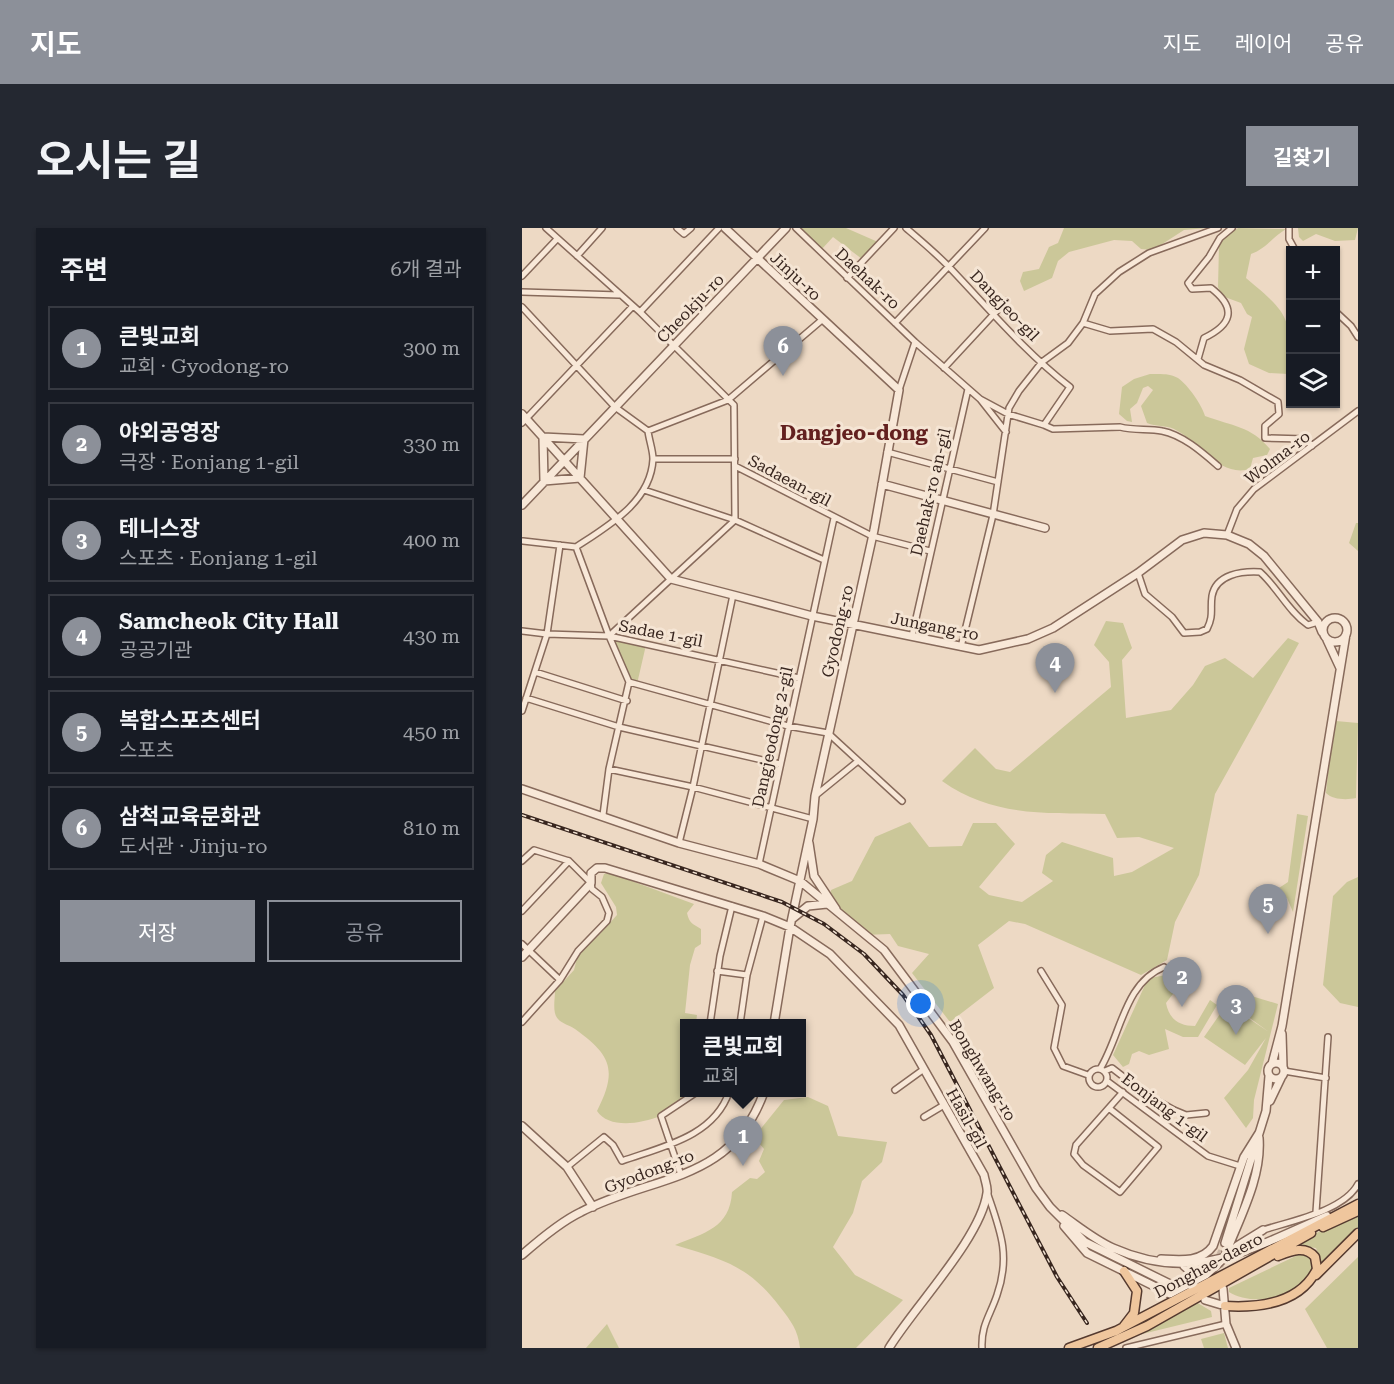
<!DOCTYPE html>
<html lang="ko">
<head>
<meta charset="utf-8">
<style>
	:root { --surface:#171b24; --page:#242831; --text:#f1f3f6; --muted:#9ea1a6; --line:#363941; --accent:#8c9099 }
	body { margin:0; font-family:"Roboto Serif","Noto Sans KR",serif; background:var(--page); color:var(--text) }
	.controls { position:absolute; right:18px; top:18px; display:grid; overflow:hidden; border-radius:0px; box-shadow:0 2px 4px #0004 }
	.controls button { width:54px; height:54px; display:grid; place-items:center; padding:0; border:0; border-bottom:2px solid var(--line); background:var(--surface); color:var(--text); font:30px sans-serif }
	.you { position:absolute; left:399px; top:776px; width:21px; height:21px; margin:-15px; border:4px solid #fff; border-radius:50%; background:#1a73e8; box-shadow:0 0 0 9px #1a73e833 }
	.badge { display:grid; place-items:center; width:39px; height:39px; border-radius:50%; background:var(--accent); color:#fff; font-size:20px; font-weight:700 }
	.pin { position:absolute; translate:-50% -50px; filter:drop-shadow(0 2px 3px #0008) }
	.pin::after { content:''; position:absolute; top:32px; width:21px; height:18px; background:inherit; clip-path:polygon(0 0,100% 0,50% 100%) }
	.popup { position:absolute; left:158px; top:791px; width:126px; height:78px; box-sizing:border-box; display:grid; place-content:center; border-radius:0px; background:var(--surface); filter:drop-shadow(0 2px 4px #0005); font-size:20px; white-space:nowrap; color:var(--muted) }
	.popup b { font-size:22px; color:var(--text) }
	.popup::after { content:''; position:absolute; left:50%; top:100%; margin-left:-12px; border:12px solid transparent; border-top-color:var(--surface) }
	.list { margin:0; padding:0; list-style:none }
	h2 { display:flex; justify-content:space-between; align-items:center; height:78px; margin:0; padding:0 24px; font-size:26px }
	h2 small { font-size:20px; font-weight:400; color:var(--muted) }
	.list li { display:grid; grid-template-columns:39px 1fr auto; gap:18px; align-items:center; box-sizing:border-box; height:84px; margin:0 12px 12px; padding:0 12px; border:2px solid var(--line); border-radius:0px }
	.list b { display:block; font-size:22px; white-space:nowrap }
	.list p { margin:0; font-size:20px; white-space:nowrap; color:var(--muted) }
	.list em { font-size:20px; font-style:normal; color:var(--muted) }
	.actions { display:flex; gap:12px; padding:18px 24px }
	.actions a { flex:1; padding:14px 0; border:2px solid var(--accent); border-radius:0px; text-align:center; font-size:21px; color:var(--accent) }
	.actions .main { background:var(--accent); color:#fff }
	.icon { flex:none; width:33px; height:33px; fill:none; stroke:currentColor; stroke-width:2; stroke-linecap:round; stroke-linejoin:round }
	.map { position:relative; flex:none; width:836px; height:1120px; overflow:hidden; border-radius:0px }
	header { display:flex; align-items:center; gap:36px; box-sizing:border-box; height:84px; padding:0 30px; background:var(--accent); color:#fff }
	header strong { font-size:28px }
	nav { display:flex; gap:33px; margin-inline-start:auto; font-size:21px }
	.intro { display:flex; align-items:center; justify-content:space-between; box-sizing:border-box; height:144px; padding:0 36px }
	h1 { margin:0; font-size:42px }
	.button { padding:15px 27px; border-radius:0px; background:var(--accent); color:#fff; font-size:21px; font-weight:700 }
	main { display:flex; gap:36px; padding:0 36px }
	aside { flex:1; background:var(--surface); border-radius:0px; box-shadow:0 2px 4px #0004 }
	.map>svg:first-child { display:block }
</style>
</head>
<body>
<header>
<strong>지도</strong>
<nav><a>지도</a><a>레이어</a><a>공유</a></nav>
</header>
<div class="intro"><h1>오시는 길</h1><a class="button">길찾기</a></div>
<main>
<aside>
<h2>주변<small>6개 결과</small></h2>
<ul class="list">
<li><span class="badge">1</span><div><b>큰빛교회</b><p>교회 · Gyodong-ro</p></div><em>300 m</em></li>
<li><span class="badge">2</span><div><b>야외공영장</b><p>극장 · Eonjang 1-gil</p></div><em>330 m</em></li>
<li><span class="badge">3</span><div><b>테니스장</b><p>스포츠 · Eonjang 1-gil</p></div><em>400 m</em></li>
<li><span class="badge">4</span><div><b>Samcheok City Hall</b><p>공공기관</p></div><em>430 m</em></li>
<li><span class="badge">5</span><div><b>복합스포츠센터</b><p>스포츠</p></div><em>450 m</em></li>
<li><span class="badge">6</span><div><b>삼척교육문화관</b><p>도서관 · Jinju-ro</p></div><em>810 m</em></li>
</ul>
<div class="actions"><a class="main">저장</a><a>공유</a></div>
</aside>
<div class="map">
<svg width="836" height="1120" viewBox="0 0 836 1120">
	<rect width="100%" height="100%" fill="#edd9c4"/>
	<path fill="#cbc799" d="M277,0H324L356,14L340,31L311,9L299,22Z
		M542,0H685L662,2L631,22L619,21L610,13L592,12L547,24L536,33L530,50L502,63L498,53L501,44L517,41L527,19L536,15Z
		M716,0L764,1C751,9 743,21 729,26L724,50C767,86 769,89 768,144L766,146L747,145L727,136L722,121L730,89L725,86L719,75L700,68L696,59L697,18L700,11Z
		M776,0H836L833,12L813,13L794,6L781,13L777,9Z
		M628,146C637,146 648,145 656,150C666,157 680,177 683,188C710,198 729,198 748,221L745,227L731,230L728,241C697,250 677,213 652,201C644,197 634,199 625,195L619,178L631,162L626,158L621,160L615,175L608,181L610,194L605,193L597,186L600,159L612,151Z
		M834,295H836V323L827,315Z
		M584,393L601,395L610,420L600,432L604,490L649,482L671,457L683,438L703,430L731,450L766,410L777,415L693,566L677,647L653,694L645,732L619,747L503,696L487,693L456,717L472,760L428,794L390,745L407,726L376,718L368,706L342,707L308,672L309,662L330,653L353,609L388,594L407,619L440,618L451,595H474L493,616L457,659L467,667L500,674L531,653L520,645L524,627L540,614L591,630L592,648L610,644L652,620L617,609L595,610L583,586C523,585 471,589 420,553L453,520L474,541L488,544L589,459L587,434L572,417Z
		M89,410L124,417L115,456L104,453Z
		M814,493L836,495L834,570C825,572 811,572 804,565L811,498Z
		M775,586L786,588L771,684L765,670L758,669L747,675L743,673L751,664L766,654Z
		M88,645L172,676L165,685C167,695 171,696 179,701V716L173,720L168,737L163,785L175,787L174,795L162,796L165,870C150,890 91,908 75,883C96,842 89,827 53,801C48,797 40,796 36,791C30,785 33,771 33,763L52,742L55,730L62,717L75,709L95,687L94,679L79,655L82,646Z
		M836,649V779L818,775L801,757L811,668L825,654Z
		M644,747L657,758L644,775C647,791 657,798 673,798L688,772L695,777L676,809H661L643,801L647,821L627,827L617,823L610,826L607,836L601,839L591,827L623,757L628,750Z
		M713,763L756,776L732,872L731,890L724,900L702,870L726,842L744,810L723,837L682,809L705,776L747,804L707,775Z
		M286,869L306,878L316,908L365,914L360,934L340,953L331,985L311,1019L333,1047L381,1072L334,1120H278C276,1102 269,1093 258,1079C226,1037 202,1032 153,1017C182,1005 208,1000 210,964L228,950L235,951L243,944L237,933L242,921L232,909L262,872Z
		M836,986V1000L800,1037L794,1020L780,1018L781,1011Z
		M778,1026L790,1028L792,1041C786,1048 779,1057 772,1062C755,1073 724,1075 707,1064V1060Z
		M836,1029V1120H805L783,1081Z
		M674,1074L689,1083L690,1089L612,1108Z
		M85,1096L97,1120H64Z
		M702,1105L706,1120H682L679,1111Z"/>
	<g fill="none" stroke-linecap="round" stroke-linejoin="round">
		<path stroke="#c9b5a3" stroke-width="7" stroke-dasharray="7 3.5" stroke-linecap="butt" d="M699,1050L697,1029L703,1015"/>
		<defs>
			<path id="minor" d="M155,0L162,6L169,0
				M274,0L393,114L458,171L484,204
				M384,0C399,13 415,26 429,41C467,81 504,125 548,159L522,197L486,186L458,171
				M767,0V11L773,22
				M55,28L80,0
				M0,48L35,11
				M325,50L372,0
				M0,64L97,67
				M0,79L93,179L126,203
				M118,84L197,0
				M814,84L829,98L836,109
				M373,95L463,0
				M561,95L588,103L631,101L654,114L682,137L718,152L756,174L757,186L743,198V210L783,211L790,218
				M676,131L682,110C709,97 716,81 689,60L670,61L666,55L687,29L698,10L710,0
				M422,140L484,73
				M377,162L393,114
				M0,195L111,78
				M522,197L531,201L598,199C613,203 627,200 640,203C661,207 681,225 696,238
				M126,203L206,172L301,91
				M365,224L476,254
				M131,231H213
				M213,238L350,308L408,323
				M122,262L213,292L302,332
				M705,307L715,281L732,261L836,183
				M1,313L54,319
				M54,319L87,408L107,454L87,541L81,587
				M54,319C86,298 129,274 131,231C131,222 127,212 126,203
				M616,345L623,366L650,389L662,405L678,404L685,401C692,387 688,382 690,368C694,346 720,343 738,344C756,360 766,383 786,397L796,394
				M0,403L25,406L87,408L213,292L212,177L118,84L24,0
				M87,408L277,450
				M390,408L446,161
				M439,419L471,287L487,180L497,163L520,134L546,115L561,95L573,66L597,44L627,25L696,0
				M13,444L105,473
				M107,454L266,498L306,505L380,573
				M4,470L97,499L258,536
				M0,483L25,406L38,317
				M87,541L171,559L291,591
				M293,568L336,533
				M157,615L171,559L211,367
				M0,633L12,622L47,633L69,655L70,661L80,669L87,685L85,693L56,723L38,752L0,794
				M237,636L312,290
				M0,683L47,633
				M0,716L38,752
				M195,743L225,747
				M519,743L540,777L532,820L541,838L566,847
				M188,796L198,728L210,678
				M218,796L225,747L241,688
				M567 850a9 9 0 1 1 18 0a9 9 0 1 1-18 0Z
				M578,841C599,807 602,755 642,739
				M583,843L590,840L625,867L652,882L664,887L684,885
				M762,843L804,850
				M585,853L686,928L718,938
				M373,862L402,841
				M588,881L636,919L598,964L561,937L552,926L554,917L601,864
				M402,889L422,877
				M45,939L82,909L91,917L100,933C139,919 192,909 207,864
				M159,947L139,888L175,864
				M794,984L806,809
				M741,1002C769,993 822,983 836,956
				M460,1120C459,1097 468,1088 475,1067C489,1027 478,1002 465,964
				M604,1120L704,1096"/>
			<path id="tertiary" d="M203,0L377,162L352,302L293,568L291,591L268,699L252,796
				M0,186L149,351L211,367L290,388L457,422L506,411L531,400L616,345L660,312L682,305L705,307L727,316L742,328L796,394L800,404
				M21,209L62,211L58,250L22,253Z
				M360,256L523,300
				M0,277L264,0
				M801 402a12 12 0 1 1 24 0a12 12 0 1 1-24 0Z
				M805,412L818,440
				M0,561L157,615L237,636L278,653L362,722L431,814L514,960L528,979L563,1014L654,1059
				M287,615L292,648L314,681
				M270,691L286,678L305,676
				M0,729L69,655V645L75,640H83L241,688L268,699L308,726L377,797L462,947C463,953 466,960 465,965C459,1010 392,1079 367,1120
				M760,806L761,839
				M746 843a8 8 0 1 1 16 0a8 8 0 1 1-16 0Z
				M750,836L760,798L824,406
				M748,873L759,850
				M0,898L45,939L71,979
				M540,987C556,998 573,1012 591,1020C674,1057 729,1020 805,988
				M542,998L565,1025L648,1066L684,1047L715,1018L741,1002
				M703,1015L744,883L747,848
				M704,1025C718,989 740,949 737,910
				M0,1027C17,1012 38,994 59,984C132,946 209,956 242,864
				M639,1031C657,1032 679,1035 691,1018L722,929L737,905
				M662,1038L675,1049L671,1054
				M701,1061L704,1096L714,1120
				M683,1072L703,1078"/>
			<path id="primary" d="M801,999L836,983
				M794,1047L836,1005
				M703,1078C736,1080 778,1076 795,1041L793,1029C783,1017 769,1023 756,1028
				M602,1098L612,1085L615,1063L602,1043
				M547,1120L594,1103L836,976
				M576,1120L625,1098L789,1005"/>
		</defs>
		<use href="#minor" stroke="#876a5b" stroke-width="8"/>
		<use href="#tertiary" stroke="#876a5b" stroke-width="10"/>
		<use href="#primary" stroke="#553a2f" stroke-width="11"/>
		<use href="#minor" stroke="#f8e8d8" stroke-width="5"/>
		<use href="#tertiary" stroke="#f8e8d8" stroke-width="7"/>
		<use href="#primary" stroke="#efc69d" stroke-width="8"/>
		<defs>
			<path id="rail" d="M0,587L260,674L302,696L342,726L381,767L409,807L535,1049L565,1095"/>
		</defs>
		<use href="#rail" stroke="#38261f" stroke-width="4"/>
		<use href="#rail" stroke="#f5e5d4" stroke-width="1.5" stroke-dasharray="4.5" stroke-linecap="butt"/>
	</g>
	<g text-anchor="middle" stroke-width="6" stroke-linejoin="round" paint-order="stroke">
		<g font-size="16" fill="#38261f" stroke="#f5e5d4">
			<text transform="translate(274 48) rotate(43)" y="6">Jinju-ro</text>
			<text transform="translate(346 50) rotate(43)" y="6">Daehak-ro</text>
			<text transform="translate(483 77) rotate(46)" y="6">Dangjeo-gil</text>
			<text transform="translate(168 80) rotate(-46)" y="6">Cheokju-ro</text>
			<text transform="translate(755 229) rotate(-37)" y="6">Wolma-ro</text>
			<text transform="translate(268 252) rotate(28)" y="6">Sadaean-gil</text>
			<text transform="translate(408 264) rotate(-77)" y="6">Daehak-ro an-gil</text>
			<text transform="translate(413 398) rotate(11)" y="6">Jungang-ro</text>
			<text transform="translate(315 403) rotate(-77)" y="6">Gyodong-ro</text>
			<text transform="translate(139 405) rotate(11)" y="6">Sadae 1-gil</text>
			<text transform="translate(250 509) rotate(-78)" y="6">Dangjeodong 2-gil</text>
			<text transform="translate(461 842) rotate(59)" y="6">Bonghwang-ro</text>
			<text transform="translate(643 879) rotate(37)" y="6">Eonjang 1-gil</text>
			<text transform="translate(445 890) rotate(61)" y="6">Hasil-gil</text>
			<text transform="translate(127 943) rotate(-21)" y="6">Gyodong-ro</text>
			<text transform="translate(686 1037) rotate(-28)" y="6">Donghae-daero</text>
		</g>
		<g font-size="20" font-weight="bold" fill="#63201f" stroke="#f5e5d4">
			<text x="332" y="212">Dangjeo-dong</text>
		</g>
	</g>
</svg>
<div class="controls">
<button>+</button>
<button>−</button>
<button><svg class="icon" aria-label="layers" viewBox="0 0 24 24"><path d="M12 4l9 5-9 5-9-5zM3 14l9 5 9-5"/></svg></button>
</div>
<div class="you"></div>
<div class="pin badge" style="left:221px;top:938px">1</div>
<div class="popup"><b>큰빛교회</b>교회</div>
<div class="pin badge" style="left:660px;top:779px">2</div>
<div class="pin badge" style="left:714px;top:807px">3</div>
<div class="pin badge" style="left:533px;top:465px">4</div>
<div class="pin badge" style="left:746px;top:706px">5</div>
<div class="pin badge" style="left:261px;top:148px">6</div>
</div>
</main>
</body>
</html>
